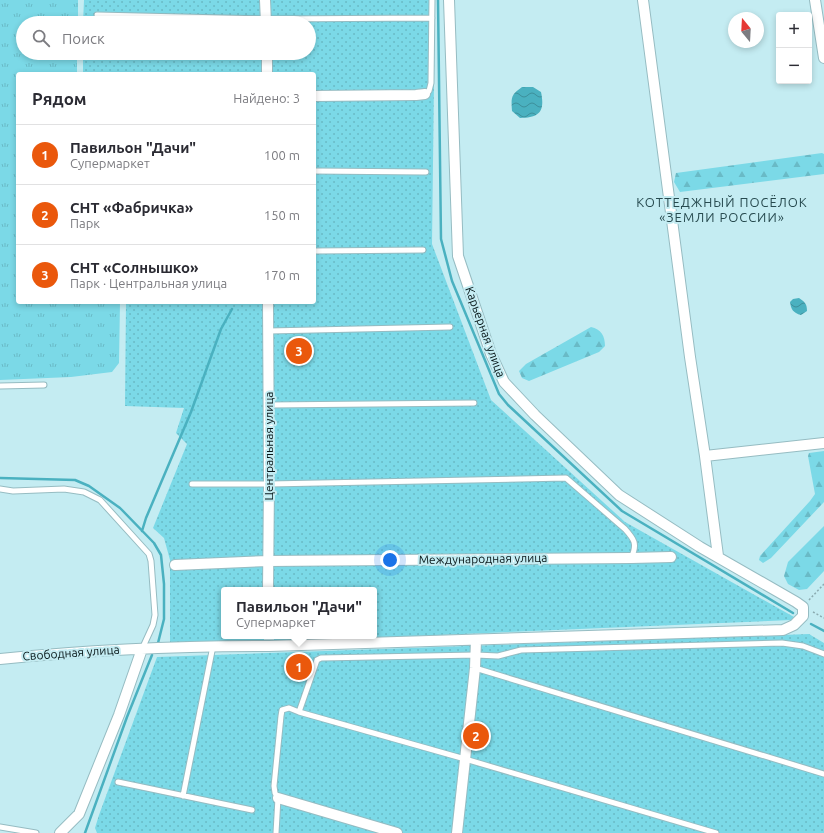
<!DOCTYPE html>
<html lang="ru">
<head>
<meta charset="utf-8">
<style>
	:root { --surface:#fff; --page:#f2f2f3; --text:#2b2b33; --muted:#7c7c81; --line:#e1e1e2; --accent:#ea580c }
	body { margin:0; font-family:Ubuntu,sans-serif; background:var(--page); color:var(--text) }
	.controls { position:absolute; right:12px; top:12px; display:grid; overflow:hidden; border-radius:4px; box-shadow:0 2px 6px #0003 }
	.controls button { width:36px; height:36px; display:grid; place-items:center; padding:0; border:0; border-bottom:1px solid var(--line); background:var(--surface); color:var(--text); font:20px sans-serif }
	.compass { position:absolute; left:728px; top:12px; width:36px; height:36px; border-radius:50%; background:var(--surface); box-shadow:0 2px 6px #0003; rotate:342deg }
	.you { position:absolute; left:390px; top:560px; width:14px; height:14px; margin:-10px; border:3px solid #fff; border-radius:50%; background:#1a73e8; box-shadow:0 0 0 6px #1a73e833 }
	.badge { display:grid; place-items:center; width:26px; height:26px; border-radius:50%; background:var(--accent); color:#fff; font-size:13px; font-weight:700 }
	.pin { position:absolute; translate:-50% -50%; border:2px solid #fff; box-shadow:0 1px 4px #0006 }
	.popup { position:absolute; left:221px; top:587px; width:156px; height:52px; box-sizing:border-box; display:grid; place-content:center; border-radius:4px; background:var(--surface); filter:drop-shadow(0 1px 3px #0005); font-size:13px; white-space:nowrap; color:var(--muted) }
	.popup b { font-size:15px; color:var(--text) }
	.popup::after { content:''; position:absolute; left:50%; top:100%; margin-left:-8px; border:8px solid transparent; border-top-color:var(--surface) }
	.list { margin:0; padding:0; list-style:none }
	h2 { display:flex; justify-content:space-between; align-items:center; height:52px; margin:0; padding:0 16px; font-size:17px }
	h2 small { font-size:13px; font-weight:400; color:var(--muted) }
	.list li { display:grid; grid-template-columns:26px 1fr auto; gap:12px; align-items:center; box-sizing:border-box; height:60px; padding:0 16px; border-top:1px solid var(--line) }
	.list b { display:block; font-size:15px; white-space:nowrap }
	.list p { margin:0; font-size:13px; white-space:nowrap; color:var(--muted) }
	.list em { font-size:13px; font-style:normal; color:var(--muted) }
	.icon { flex:none; width:22px; height:22px; fill:none; stroke:currentColor; stroke-width:2; stroke-linecap:round; stroke-linejoin:round }
	.map { position:relative; flex:none; width:824px; height:833px; overflow:hidden }
	.search { position:absolute; background:var(--surface); box-shadow:0 2px 6px #0003; left:16px; top:16px; width:300px; height:44px; display:flex; align-items:center; gap:10px; box-sizing:border-box; padding:0 14px; border-radius:22px; color:var(--muted); font-size:15px }
	.panel { position:absolute; background:var(--surface); box-shadow:0 2px 6px #0003; left:16px; top:72px; width:300px; height:232px; border-radius:4px }
	.map>svg:first-child { display:block }
</style>
</head>
<body>
<div class="map">
<svg width="824" height="833" viewBox="0 0 824 833">
	<defs>
		<pattern id="grass-tufts" width="24" height="20" patternUnits="userSpaceOnUse"><rect width="24" height="20" fill="#7bd9e7"/><path d="M3 7l-1-3M5 7V3M7 7l1-3M15 17l-1-3M17 17v-4M19 17l1-3" fill="none" stroke="#69bac6"/></pattern>
		<pattern id="forest-firs" width="22" height="20" patternUnits="userSpaceOnUse"><rect width="22" height="20" fill="#7bd9e7"/><path d="M5 1l3.5 6h-7zM16 11l3.5 6h-7z" fill="#69bac6"/></pattern>
		<pattern id="garden-dots" width="8" height="8" patternUnits="userSpaceOnUse"><rect width="8" height="8" fill="#7bd9e7"/><path d="M2 2h.1M6 6h.1" fill="none" stroke="#69bac6" stroke-width="1.8" stroke-linecap="round"/></pattern>
		<pattern id="water-waves" width="16" height="10" patternUnits="userSpaceOnUse"><rect width="16" height="10" fill="#4ab1c0"/><path d="M0 5q4-4 8 0t8 0" fill="none" stroke="#3c8f9b"/></pattern>
	</defs>
	<rect width="100%" height="100%" fill="#c4ecf2"/>
	<path fill="url(#grass-tufts)" d="M0,0H78V23H23V53H77V74H18V302H120L119,363L112,372L71,377L0,380Z"/>
	<path fill="url(#forest-firs)" d="M822,153L824,154V174L680,192L674,182L676,173Z
		M591,327C601,329 605,336 605,346L599,352L529,381L522,378L519,371L526,364Z
		M824,451V502L771,558L763,563L759,560L760,556L810,501L815,494L808,456L809,453Z
		M824,526V571L807,589L799,590L788,584L784,576L788,562Z"/>
	<path fill="url(#garden-dots)" d="M84,0H435L432,244L491,400L625,522L794,617L791,620L274,642V636H374V590H224V636H264V642L170,643V560L164,538L153,528L187,444L176,433L184,408L125,406L126,302H314V74H83V53H309V23H83Z
		M809,634L824,643V833H97L95,828L99,815L157,657Z"/>
	<path fill="url(#water-waves)" d="M522,87H533L541,92C545,111 540,118 520,118L512,111C511,97 511,95 522,87Z
		M799,298C805,302 807,304 807,311L801,315C793,313 791,309 790,302L793,299Z"/>
	<g fill="none" stroke-linecap="round" stroke-linejoin="round">
		<path stroke="#4ab1c0" stroke-width="2.5" d="M438,0L441,239L452,281L499,394L508,405L622,511L793,613
			M0,478L75,480L89,486L120,508L154,543L161,555L164,584V619L158,643
			M142,531L146,518L191,412L221,329L232,309
			M811,624L824,631
			M85,833L127,717L152,655"/>
		<defs>
			<path id="service" d="M97,15L266,19L432,18
				M425,94L429,91L431,83L432,0
				M314,171L426,172
				M314,251L423,250
				M268,331L450,327
				M0,386L44,385
				M269,405L474,403
				M192,484H269L566,478L625,529C634,539 638,544 631,558
				M0,489L13,491L64,489L84,492L100,500L149,554L151,561L155,615L153,625L142,649
				M475,668L824,774
				M299,712L317,660L321,658L476,655L498,656L521,650L782,643L803,646L824,654
				M118,782L252,810
				M183,796L213,646
				M0,827L36,833
				M276,833L278,798L275,793L274,786L281,716L282,710L289,708L299,712L465,759L716,833"/>
			<path id="minor" d="M265,0L266,23
				M643,0L690,357L705,456
				M815,0L824,58
				M267,53V74
				M314,96L416,95L425,94
				M268,302L269,484L268,590
				M718,556L705,456L824,443
				M175,565L268,561L631,558L671,557
				M0,659C89,650 179,646 269,646L783,630L794,625L803,616V607L796,602L700,547L619,495L535,415L504,382L491,354L458,256L449,0
				M278,798L397,833
				M60,833L79,814L119,715L142,649
				M457,833L475,668L476,640"/>
		</defs>
		<use href="#service" stroke="#96bcc2" stroke-width="7"/>
		<use href="#minor" stroke="#96bcc2" stroke-width="12"/>
		<path stroke="#8babb0" stroke-width="1.5" stroke-dasharray="2 2" stroke-linecap="butt" d="M809,600L824,584
			M813,612L824,618"/>
		<use href="#service" stroke="#fff" stroke-width="5"/>
		<use href="#minor" stroke="#fff" stroke-width="10"/>
	</g>
	<g text-anchor="middle" stroke-width="4" stroke-linejoin="round" paint-order="stroke">
		<g font-size="12" fill="#081719" stroke="#c4ecf2">
			<text transform="translate(485 332) rotate(70)" y="4">Карьерная улица</text>
			<text transform="translate(269 446) rotate(-90)" y="4">Центральная улица</text>
			<text transform="translate(483 559) rotate(-1)" y="4">Международная улица</text>
			<text transform="translate(71 653) rotate(-4)" y="4">Свободная улица</text>
		</g>
		<g font-size="13" letter-spacing="1" fill="#274a4f" stroke="#c4ecf2">
			<text x="722" y="207">КОТТЕДЖНЫЙ ПОСЁЛОК<tspan x="722" dy="15">«ЗЕМЛИ РОССИИ»</tspan></text>
		</g>
	</g>
</svg>
<div class="controls">
<button>+</button>
<button>−</button>
</div>
<svg class="compass" viewBox="-18 -18 36 36"><path d="M0-13l5 13h-10z" fill="#e53935"/><path d="M0 13l5-13h-10z" fill="#7c7c81"/></svg>
<div class="you"></div>
<div class="pin badge" style="left:299px;top:667px">1</div>
<div class="popup"><b>Павильон &quot;Дачи&quot;</b>Супермаркет</div>
<div class="pin badge" style="left:476px;top:736px">2</div>
<div class="pin badge" style="left:299px;top:351px">3</div>
<div class="search"><svg class="icon" aria-label="search" viewBox="0 0 24 24"><circle cx="10" cy="10" r="6"/><path d="M15 15l6 6"/></svg>Поиск</div>
<section class="panel">
<h2>Рядом<small>Найдено: 3</small></h2>
<ul class="list">
<li><span class="badge">1</span><div><b>Павильон &quot;Дачи&quot;</b><p>Супермаркет</p></div><em>100 m</em></li>
<li><span class="badge">2</span><div><b>СНТ «Фабричка»</b><p>Парк</p></div><em>150 m</em></li>
<li><span class="badge">3</span><div><b>СНТ «Солнышко»</b><p>Парк · Центральная улица</p></div><em>170 m</em></li>
</ul>
</section>
</div>
</body>
</html>
